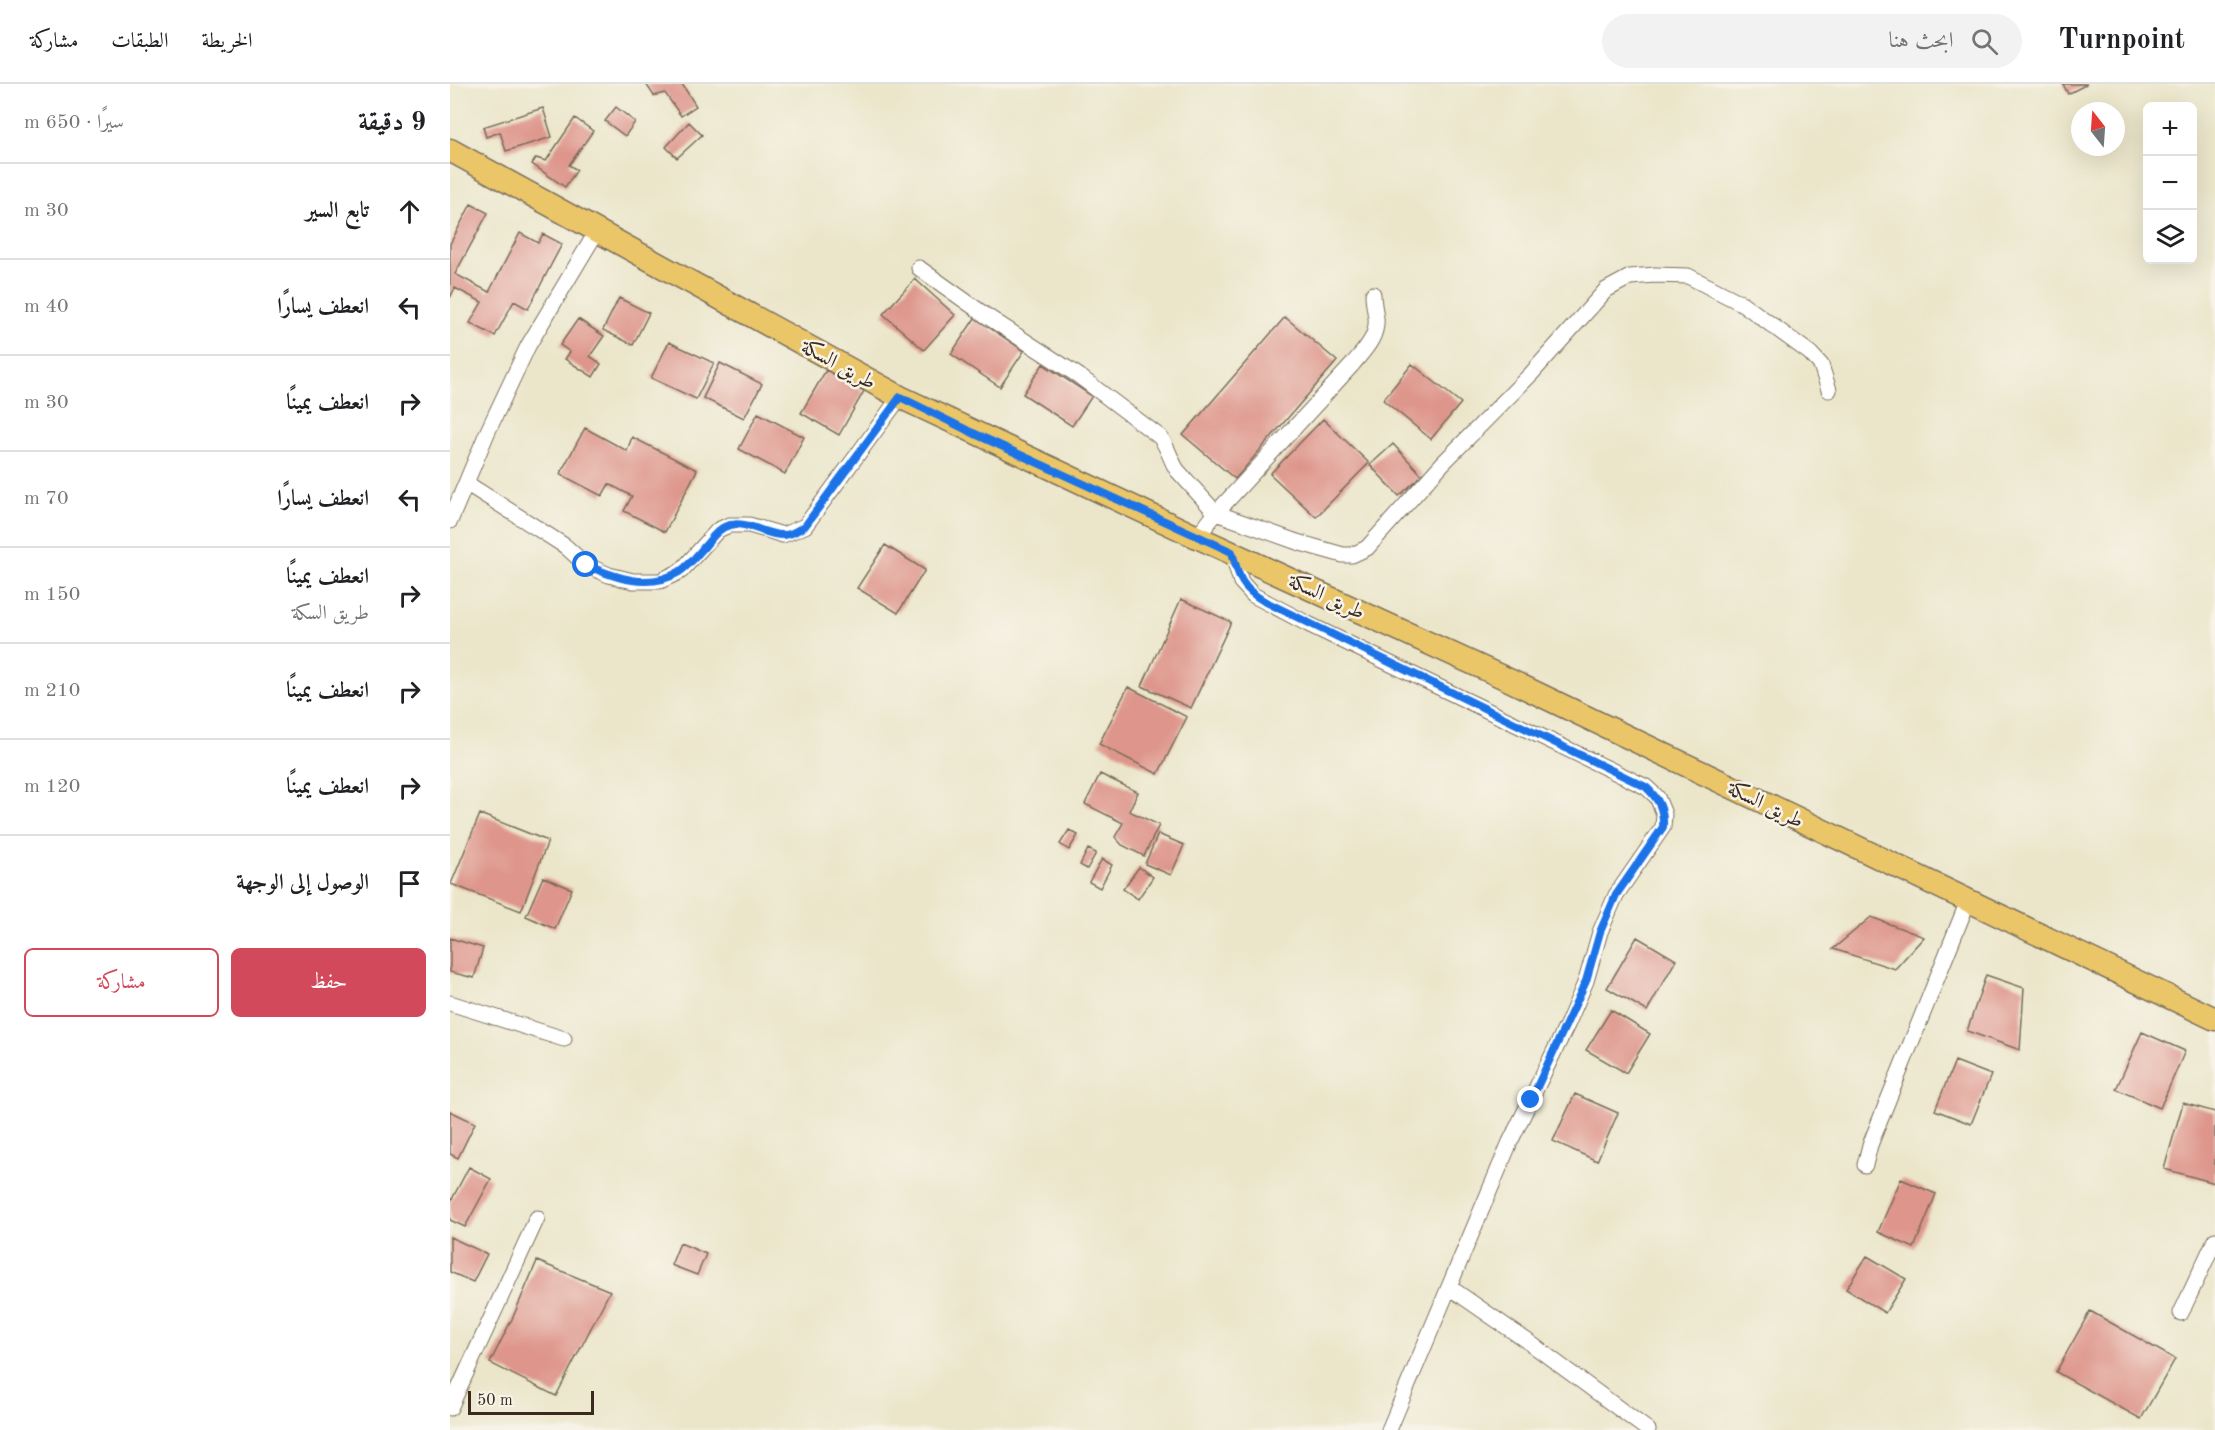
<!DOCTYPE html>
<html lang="ar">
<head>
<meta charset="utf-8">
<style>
	:root { --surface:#fff; --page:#f2f2f2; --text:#202124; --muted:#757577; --line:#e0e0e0; --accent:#d1495b }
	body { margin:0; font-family:"Old Standard TT",Amiri,serif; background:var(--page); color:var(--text); direction:rtl }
	.controls { position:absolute; right:18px; top:18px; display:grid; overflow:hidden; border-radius:9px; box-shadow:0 6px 24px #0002 }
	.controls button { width:54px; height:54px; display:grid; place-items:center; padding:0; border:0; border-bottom:2px solid var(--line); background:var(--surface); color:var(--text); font:30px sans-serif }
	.compass { position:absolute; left:1621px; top:18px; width:54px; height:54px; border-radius:50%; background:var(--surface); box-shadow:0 6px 24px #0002; rotate:343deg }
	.scale { position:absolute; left:18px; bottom:15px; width:126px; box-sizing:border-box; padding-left:6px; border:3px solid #3b2a1e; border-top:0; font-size:16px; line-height:21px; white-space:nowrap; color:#3b2a1e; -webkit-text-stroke:4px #f7f3e8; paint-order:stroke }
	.stop { position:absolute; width:18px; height:18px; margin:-14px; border:4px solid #1a73e8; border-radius:50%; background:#fff }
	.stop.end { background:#1a73e8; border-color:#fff; box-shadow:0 2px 6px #0008 }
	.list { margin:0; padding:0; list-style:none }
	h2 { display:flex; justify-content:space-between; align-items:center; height:78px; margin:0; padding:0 24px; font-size:26px }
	h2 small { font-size:20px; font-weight:400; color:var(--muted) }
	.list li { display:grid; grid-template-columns:39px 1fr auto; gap:18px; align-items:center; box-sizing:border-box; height:96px; padding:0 24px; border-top:2px solid var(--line) }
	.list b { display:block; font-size:22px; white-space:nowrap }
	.list p { margin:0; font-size:20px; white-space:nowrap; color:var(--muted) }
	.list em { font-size:20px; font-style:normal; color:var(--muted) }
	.actions { display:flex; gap:12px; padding:18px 24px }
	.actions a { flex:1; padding:14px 0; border:2px solid var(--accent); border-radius:9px; text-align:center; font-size:21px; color:var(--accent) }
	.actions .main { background:var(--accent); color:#fff }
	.icon { flex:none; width:33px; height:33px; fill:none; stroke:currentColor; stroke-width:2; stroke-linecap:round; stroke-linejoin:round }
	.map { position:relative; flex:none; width:1765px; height:1346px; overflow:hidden; direction:ltr }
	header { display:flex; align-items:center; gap:36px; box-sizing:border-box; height:84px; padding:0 30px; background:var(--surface); border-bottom:2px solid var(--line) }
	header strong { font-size:28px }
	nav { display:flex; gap:33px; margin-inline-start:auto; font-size:21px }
	.search { width:420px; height:54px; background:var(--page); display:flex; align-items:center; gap:15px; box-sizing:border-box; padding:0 21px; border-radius:33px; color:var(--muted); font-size:22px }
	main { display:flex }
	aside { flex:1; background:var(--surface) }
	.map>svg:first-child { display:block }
</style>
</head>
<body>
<header>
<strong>Turnpoint</strong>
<div class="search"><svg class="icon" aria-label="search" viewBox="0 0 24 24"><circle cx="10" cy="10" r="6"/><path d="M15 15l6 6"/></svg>ابحث هنا</div>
<nav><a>الخريطة</a><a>الطبقات</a><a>مشاركة</a></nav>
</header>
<main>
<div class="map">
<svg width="1765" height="1346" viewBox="0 0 1765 1346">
	<rect width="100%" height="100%" fill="#f7f3e8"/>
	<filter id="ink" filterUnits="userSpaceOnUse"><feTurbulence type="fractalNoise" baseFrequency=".0167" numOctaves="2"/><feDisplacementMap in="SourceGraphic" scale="12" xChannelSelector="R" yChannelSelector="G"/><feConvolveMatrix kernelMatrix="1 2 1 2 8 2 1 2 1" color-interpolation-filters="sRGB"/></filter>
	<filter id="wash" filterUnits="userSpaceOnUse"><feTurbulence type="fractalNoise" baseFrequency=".008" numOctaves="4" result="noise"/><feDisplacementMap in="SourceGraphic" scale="24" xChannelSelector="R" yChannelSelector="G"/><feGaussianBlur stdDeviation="1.35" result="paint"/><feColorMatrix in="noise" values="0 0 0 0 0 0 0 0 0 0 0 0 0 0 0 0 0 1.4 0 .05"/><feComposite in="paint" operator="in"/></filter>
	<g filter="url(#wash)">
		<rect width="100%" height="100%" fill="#ebe6ca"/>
		<g id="blocks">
			<path fill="#de958b" d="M196,0H232L246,22L231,32L215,9L204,12Z
				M1613,0H1637L1618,10Z
				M166,23L185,38L175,52L155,37Z
				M93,24L102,53L56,67L50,48L36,53L33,43Z
				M125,34L143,47L119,81L127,86L115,103L82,80L86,74L96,77Z
				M239,38L252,51L227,74L216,63Z
				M21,120L38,129L5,190L39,208L70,149L88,159L93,150L112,160L78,225L64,217L45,252L20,239L32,218L5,204L0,214V160Z
				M465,195L505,231L474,266L433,230Z
				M169,214L199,229L183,261L153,246Z
				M835,233L887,277L785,395L733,351Z
				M525,234L574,267L550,303L501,270Z
				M128,235L154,252L140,272L151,280L143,293L115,275L120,268L110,261Z
				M219,258L264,279L246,315L201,294Z
				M270,279L312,300L294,334L253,314Z
				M593,280L642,312L622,342L573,310Z
				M962,280L1011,319L981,355L933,316Z
				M376,286L414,307L389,351L351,329Z
				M308,329L354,353L335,390L289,365Z
				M873,335L919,379L866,433L820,390Z
				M135,344L177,367L182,353L247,386L215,448L174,427L182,412L159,400L152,412L110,390Z
				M943,360L972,391L949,412L920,381Z
				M435,461L475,486L448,529L407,504Z
				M731,515L781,538L741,624L692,602Z
				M678,603L737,633L708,690L649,660Z
				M650,690L688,708L679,727L709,741L694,772L672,761L665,753L673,739L635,720Z
				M30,730L98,757L71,827L1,800Z
				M619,746L628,751L619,766L610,760Z
				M708,750L734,761L721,791L695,780Z
				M638,765L646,769L637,785L630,781Z
				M652,775L662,781L650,804L639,798Z
				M689,783L703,793L688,815L673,805Z
				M93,793L122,805L105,845L76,832Z
				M1421,833L1474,853L1445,885L1383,865Z
				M1187,853L1226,876L1197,927L1157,904Z
				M0,854L33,864L24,894L0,888Z
				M1536,891L1574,904L1570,966L1517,947Z
				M1161,926L1200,950L1176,989L1136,966Z
				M1692,948L1735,967L1710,1024L1666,1005Z
				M1505,977L1541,991L1521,1040L1485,1026Z
				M1125,1010L1168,1029L1147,1077L1103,1057Z
				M1733,1019L1765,1028V1099L1714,1085Z
				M0,1027L25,1039L8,1074L0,1070Z
				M19,1083L41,1095L15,1143L0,1136V1119Z
				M1451,1095L1486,1110L1464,1164L1428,1148Z
				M0,1153L37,1170L23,1198L0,1188Z
				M230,1159L256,1170L247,1191L221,1181Z
				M1417,1172L1456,1195L1435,1229L1396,1205Z
				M87,1177L160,1207L106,1312L40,1279L63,1233Z
				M1640,1227L1725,1275L1691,1335L1606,1288Z"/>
		</g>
	</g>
	<g filter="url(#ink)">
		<use href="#blocks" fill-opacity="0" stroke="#796c5a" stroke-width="1.5"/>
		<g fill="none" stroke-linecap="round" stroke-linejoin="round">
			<defs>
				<path id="street" d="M469,184L535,231L629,292L710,353C718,363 720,375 727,386L766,429L847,458L893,471H902L917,464L993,379L1081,290L1156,206L1180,193L1205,191L1238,192L1293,220L1360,269L1371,281L1379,306
					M16,399L115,462L136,481L159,491L183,497H210L231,487L268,446L279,441H299L333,451L355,442L450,313
					M0,437L37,349L78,262L147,147
					M747,453L766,429L902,281C913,267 928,254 926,234C925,226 923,218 923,210
					M782,468L791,498L803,511L858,540L1196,703L1207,713L1214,730L1213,743L1166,811L1150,848L1136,897L1118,939L1060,1058L999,1203
					M0,919L114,955
					M1415,1081L1420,1061L1518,817
					M1731,1229L1765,1156
					M0,1324L87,1134
					M939,1346L999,1203L1080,1259L1198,1346"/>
				<path id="primary" d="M0,66L450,313L747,453L1059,596L1765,935"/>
			</defs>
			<use href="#street" stroke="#796c5a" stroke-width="17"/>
			<use href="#primary" stroke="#796c5a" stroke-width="25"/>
			<use href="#street" stroke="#fff" stroke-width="15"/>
			<use href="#primary" stroke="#ebc669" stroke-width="22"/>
		</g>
	</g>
	<g fill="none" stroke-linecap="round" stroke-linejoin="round" filter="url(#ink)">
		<path stroke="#1a73e8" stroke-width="8" d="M136,481C166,494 199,506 229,488C239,482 248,470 255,462C262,454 269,443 280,441C299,437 316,452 334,451C342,451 349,445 355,442L450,313L523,349L782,468C789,493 790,503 814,517L1196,703C1209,715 1214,726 1213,743L1166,811L1150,848L1136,897L1081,1016"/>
	</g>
	<g text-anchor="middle" stroke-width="5" stroke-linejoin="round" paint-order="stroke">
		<g font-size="21" fill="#3b2a1e" stroke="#f7f3e8">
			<text transform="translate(389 280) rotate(29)" y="7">طريق السكة</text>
			<text transform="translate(877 512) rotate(25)" y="7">طريق السكة</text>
			<text transform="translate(1316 720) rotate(26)" y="7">طريق السكة</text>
		</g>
	</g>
</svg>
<div class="controls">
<button>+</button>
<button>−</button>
<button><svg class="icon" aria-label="layers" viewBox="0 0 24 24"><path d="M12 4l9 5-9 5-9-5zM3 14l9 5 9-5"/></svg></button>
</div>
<svg class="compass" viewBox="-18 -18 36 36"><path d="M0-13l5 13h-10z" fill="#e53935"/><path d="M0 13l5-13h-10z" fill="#757577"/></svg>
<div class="scale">50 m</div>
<div class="stop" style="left:136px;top:481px"></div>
<div class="stop end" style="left:1081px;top:1016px"></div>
</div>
<aside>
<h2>9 دقيقة<small>سيرًا · 650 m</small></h2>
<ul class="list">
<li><svg class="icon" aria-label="ahead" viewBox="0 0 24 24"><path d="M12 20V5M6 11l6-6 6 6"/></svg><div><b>تابع السير</b></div><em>30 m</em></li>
<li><svg class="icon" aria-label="left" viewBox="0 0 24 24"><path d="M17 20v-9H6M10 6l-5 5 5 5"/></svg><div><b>انعطف يسارًا</b></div><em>40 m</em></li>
<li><svg class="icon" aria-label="right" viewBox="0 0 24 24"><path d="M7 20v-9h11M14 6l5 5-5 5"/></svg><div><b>انعطف يمينًا</b></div><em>30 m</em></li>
<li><svg class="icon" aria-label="left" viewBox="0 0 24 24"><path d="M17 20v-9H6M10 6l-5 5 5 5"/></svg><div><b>انعطف يسارًا</b></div><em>70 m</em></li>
<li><svg class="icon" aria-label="right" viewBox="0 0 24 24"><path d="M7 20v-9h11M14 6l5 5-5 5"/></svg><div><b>انعطف يمينًا</b><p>طريق السكة</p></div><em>150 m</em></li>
<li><svg class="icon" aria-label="right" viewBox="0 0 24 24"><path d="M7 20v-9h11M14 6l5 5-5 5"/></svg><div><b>انعطف يمينًا</b></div><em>210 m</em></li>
<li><svg class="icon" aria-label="right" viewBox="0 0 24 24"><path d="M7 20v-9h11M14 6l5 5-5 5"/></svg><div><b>انعطف يمينًا</b></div><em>120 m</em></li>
<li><svg class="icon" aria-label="arrive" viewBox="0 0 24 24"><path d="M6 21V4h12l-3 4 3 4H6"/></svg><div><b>الوصول إلى الوجهة</b></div></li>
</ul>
<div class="actions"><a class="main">حفظ</a><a>مشاركة</a></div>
</aside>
</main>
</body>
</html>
